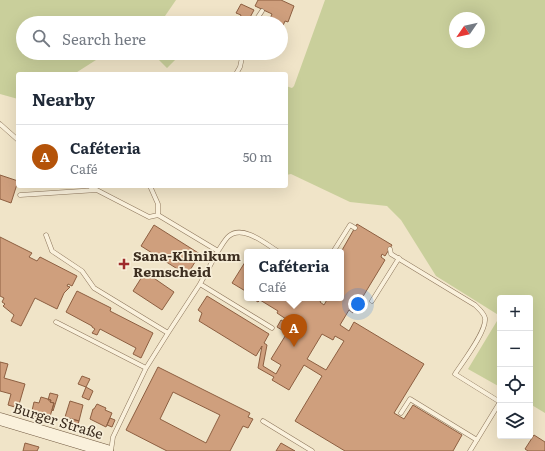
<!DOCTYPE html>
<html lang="en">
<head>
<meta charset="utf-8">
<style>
	:root { --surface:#fff; --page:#f2f2f3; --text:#1f2937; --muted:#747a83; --line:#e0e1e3; --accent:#b45309 }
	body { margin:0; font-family:Literata,serif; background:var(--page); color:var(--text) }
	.controls { position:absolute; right:12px; bottom:12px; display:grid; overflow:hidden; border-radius:4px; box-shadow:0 4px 16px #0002 }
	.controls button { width:36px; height:36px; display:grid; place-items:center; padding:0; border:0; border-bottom:1px solid var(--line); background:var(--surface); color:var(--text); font:20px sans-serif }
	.compass { position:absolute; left:449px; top:12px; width:36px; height:36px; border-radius:50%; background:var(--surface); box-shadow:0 4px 16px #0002; rotate:236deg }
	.you { position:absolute; left:358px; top:304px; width:14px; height:14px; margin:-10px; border:3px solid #fff; border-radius:50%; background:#1a73e8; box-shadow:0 0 0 6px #1a73e833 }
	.badge { display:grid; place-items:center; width:26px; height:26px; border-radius:50%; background:var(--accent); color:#fff; font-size:13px; font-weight:700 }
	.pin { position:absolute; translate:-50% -33px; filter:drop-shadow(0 1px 2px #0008) }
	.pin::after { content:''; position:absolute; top:21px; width:14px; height:12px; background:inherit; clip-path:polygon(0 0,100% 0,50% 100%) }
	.popup { position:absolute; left:244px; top:249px; width:100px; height:52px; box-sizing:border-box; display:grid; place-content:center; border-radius:4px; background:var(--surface); filter:drop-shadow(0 1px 3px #0005); font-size:13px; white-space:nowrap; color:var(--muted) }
	.popup b { font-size:15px; color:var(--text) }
	.popup::after { content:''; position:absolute; left:50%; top:100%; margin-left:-8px; border:8px solid transparent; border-top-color:var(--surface) }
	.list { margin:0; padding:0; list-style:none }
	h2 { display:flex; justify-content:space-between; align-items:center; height:52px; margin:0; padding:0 16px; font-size:17px }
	h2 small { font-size:13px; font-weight:400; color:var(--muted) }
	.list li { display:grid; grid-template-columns:26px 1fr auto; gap:12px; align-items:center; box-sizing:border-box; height:64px; padding:0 16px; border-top:1px solid var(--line) }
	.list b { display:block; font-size:15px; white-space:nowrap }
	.list p { margin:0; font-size:13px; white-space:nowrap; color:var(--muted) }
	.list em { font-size:13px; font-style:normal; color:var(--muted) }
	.icon { flex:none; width:22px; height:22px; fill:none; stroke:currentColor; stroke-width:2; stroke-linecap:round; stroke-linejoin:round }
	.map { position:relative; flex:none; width:545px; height:451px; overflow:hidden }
	.search { position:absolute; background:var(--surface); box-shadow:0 4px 16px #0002; left:16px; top:16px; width:272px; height:44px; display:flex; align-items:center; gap:10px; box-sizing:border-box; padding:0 14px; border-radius:22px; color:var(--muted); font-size:15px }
	.panel { position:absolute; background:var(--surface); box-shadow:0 4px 16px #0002; left:16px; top:72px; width:272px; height:116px; border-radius:4px }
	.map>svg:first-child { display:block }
</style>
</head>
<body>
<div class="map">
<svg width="545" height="451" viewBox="0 0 545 451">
	<rect width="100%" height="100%" fill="#f0e4c8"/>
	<path fill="#c9cf9b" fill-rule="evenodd" d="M0,0H176L165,16L154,23H23V53H107L74,74H18V99L0,94Z
		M325,0H545V413L530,404V298H500V316L436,276L401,220L387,206L350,202L291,174L286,175V86L292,88L294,86ZM455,18H479V42H455Z
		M152,53H182L167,68Z
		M500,316V387L468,369Z"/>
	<path fill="#cf9f7d" stroke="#8d5f41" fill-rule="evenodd" d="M258,0H281L294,6L288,22L285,21L281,30V23H268L272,14L255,6Z
		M241,4L254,10L247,23L238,22L241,15L236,13Z
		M213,53H226L221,59Z
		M0,175L18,181L11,203L0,199Z
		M357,224L392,245L385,256L382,254L381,257L385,260L353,313L349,310L340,325L349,331L354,322L424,364L394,413L404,419L413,405L462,435L453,451H345L295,421L322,376L304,365L289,390L272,380L274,377L258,368L262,346L256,356L199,321L202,313L198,310L207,296L269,334L264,343L267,345L263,366L276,374L281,365L271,359L287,333L277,327L281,320L301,332L304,327L290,318L289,321L277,313L278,311L260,300L258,302L252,298H318L321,300L320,302L324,305L328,298H341V252ZM322,334L333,340L335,336L344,341L326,370L307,359Z
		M154,225L200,254L187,275L141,246Z
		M0,237L32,253L29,257L37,261L40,257L77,276L72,286L68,284L67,286L70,287L64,293L57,309L35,298L21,326L11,321L14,315L3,306L5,304L2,302L4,298L0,296Z
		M247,259V292L232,283Z
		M145,272L174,292L162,310L133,291Z
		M77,291L111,308L110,311L153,333L141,358L133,354L136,348L100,329L97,335L92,333L95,329L92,327V326L66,312Z
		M0,362L8,364L4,378L25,384L18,408L8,405L11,394L0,391Z
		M158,367L250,413L248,417L253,419L248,428L243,426L230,451H167L126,430ZM173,392L220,415L206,443L160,419Z
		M82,376L90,379L86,387L78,384Z
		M86,387L93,391L89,400L82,397Z
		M50,393L58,395L53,411L52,410L54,403L50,402L51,400H48Z
		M41,397L51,400L50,402L54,403L49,420L31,415L34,402L39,403Z
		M70,401L83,405L79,421L65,417Z
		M97,404L106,408L105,410L112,413L106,427L90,419L93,409H94Z
		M65,417L79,421L77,428L63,424Z
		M110,418L115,420L112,427L107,425Z
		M534,435L545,442V451H528L525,449Z
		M25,443L39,447L37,451H23Z
		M281,443L295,451H276Z"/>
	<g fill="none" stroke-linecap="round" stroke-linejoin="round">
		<defs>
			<path id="service" d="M252,23L258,17L262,11
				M236,74L240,67L243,53
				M0,124L18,140
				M89,186L149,217L158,215
				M150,186L158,204V215L218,251L200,284
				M20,195L97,190
				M46,235L52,251L82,271L94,288L168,333L146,368
				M390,249L391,254L475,305C479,309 484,313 485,318C487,331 462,363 455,374L500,402
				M218,251C221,247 225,239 229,236C243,224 267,245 279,252
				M333,252L350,225L355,228
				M372,301L399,258
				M56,322L146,368L113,437L111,451
				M168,333L200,284L272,328
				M401,413L410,399L477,440
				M263,421L312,451
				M470,451L500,402"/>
			<path id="secondary" d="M0,419L107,451"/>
		</defs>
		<use href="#service" stroke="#8d765c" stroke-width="5"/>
		<use href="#secondary" stroke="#6f573f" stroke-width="13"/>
		<use href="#service" stroke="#faf1dc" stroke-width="4"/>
		<use href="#secondary" stroke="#faf1dc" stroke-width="12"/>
	</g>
	<path fill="#9e2a2b" stroke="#f7eed8" stroke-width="1.5" d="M122 258h4v4h4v4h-4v4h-4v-4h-4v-4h4z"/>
	<g text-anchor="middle" stroke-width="3.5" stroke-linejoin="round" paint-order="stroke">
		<g font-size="14" font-weight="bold" fill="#3d2e20" stroke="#f7eed8" text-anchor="start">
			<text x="133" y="261">Sana-Klinikum<tspan x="133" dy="16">Remscheid</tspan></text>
		</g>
		<g font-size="14" fill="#3d2e20" stroke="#f7eed8">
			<text transform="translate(58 421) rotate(17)" y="5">Burger Straße</text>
		</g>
	</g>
</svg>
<div class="controls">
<button>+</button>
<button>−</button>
<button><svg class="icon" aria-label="locate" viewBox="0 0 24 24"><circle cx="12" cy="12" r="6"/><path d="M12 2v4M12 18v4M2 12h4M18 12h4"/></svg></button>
<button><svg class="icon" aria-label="layers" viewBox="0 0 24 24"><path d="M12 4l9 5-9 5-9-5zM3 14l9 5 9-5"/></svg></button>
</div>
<svg class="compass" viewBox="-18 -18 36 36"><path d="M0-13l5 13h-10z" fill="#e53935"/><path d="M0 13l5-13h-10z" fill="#747a83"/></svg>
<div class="you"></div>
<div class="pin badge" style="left:294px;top:347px">A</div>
<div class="popup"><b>Caféteria</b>Café</div>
<div class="search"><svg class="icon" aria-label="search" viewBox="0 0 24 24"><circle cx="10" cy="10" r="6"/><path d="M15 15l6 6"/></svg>Search here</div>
<section class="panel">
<h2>Nearby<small></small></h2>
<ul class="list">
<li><span class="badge">A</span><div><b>Caféteria</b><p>Café</p></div><em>50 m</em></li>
</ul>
</section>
</div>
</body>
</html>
